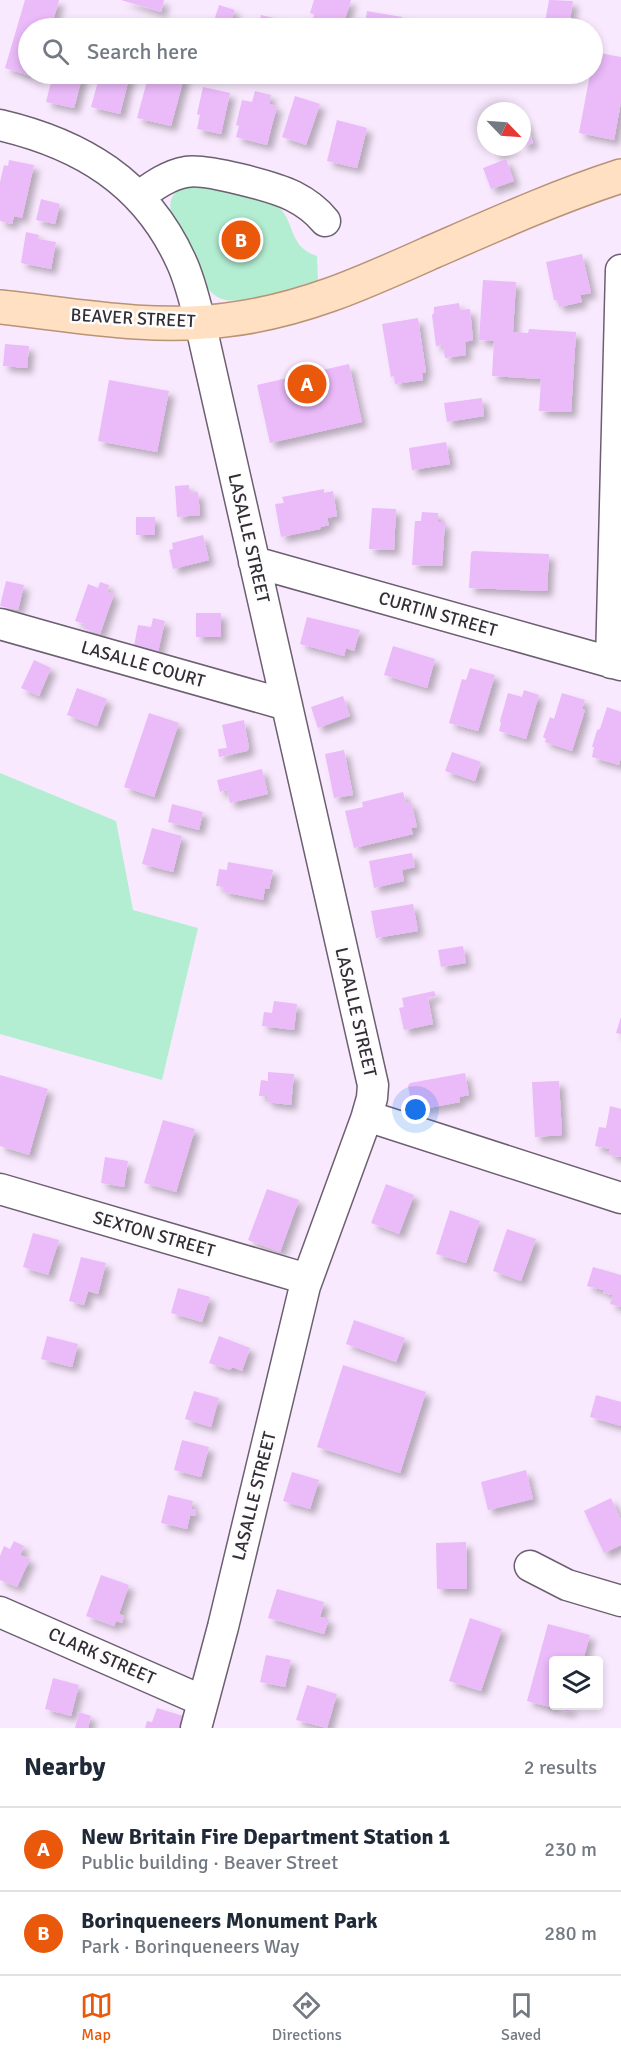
<!DOCTYPE html>
<html lang="en">
<head>
<meta charset="utf-8">
<style>
	:root { --surface:#fff; --page:#f6f6f7; --text:#1f2937; --muted:#747a83; --line:#e0e1e3; --accent:#ea580c }
	body { margin:0; font-family:Signika,sans-serif; background:var(--page); color:var(--text) }
	.controls { position:absolute; right:18px; bottom:18px; display:grid; overflow:hidden; border-radius:6px; box-shadow:0 3px 9px #0003 }
	.controls button { width:54px; height:54px; display:grid; place-items:center; padding:0; border:0; border-bottom:2px solid var(--line); background:var(--surface); color:var(--text); font:30px sans-serif }
	.compass { position:absolute; left:477px; top:102px; width:54px; height:54px; border-radius:50%; background:var(--surface); box-shadow:0 3px 9px #0003; rotate:115deg }
	.you { position:absolute; left:416px; top:1110px; width:21px; height:21px; margin:-15px; border:4px solid #fff; border-radius:50%; background:#1a73e8; box-shadow:0 0 0 9px #1a73e833 }
	.badge { display:grid; place-items:center; width:39px; height:39px; border-radius:50%; background:var(--accent); color:#fff; font-size:20px; font-weight:700 }
	.pin { position:absolute; translate:-50% -50%; border:3px solid #fff; box-shadow:0 2px 6px #0006 }
	.list { margin:0; padding:0; list-style:none }
	h2 { display:flex; justify-content:space-between; align-items:center; height:78px; margin:0; padding:0 24px; font-size:26px }
	h2 small { font-size:20px; font-weight:400; color:var(--muted) }
	.list li { display:grid; grid-template-columns:39px 1fr auto; gap:18px; align-items:center; box-sizing:border-box; height:84px; padding:0 24px; border-top:2px solid var(--line) }
	.list b { display:block; font-size:22px; white-space:nowrap }
	.list p { margin:0; font-size:20px; white-space:nowrap; color:var(--muted) }
	.list em { font-size:20px; font-style:normal; color:var(--muted) }
	.icon { flex:none; width:33px; height:33px; fill:none; stroke:currentColor; stroke-width:2; stroke-linecap:round; stroke-linejoin:round }
	.map { position:relative; flex:none; width:621px; height:1728px; overflow:hidden }
	.search { position:absolute; background:var(--surface); box-shadow:0 3px 9px #0003; left:18px; right:18px; top:18px; height:66px; display:flex; align-items:center; gap:15px; box-sizing:border-box; padding:0 21px; border-radius:33px; color:var(--muted); font-size:22px }
	.sheet { height:246px; background:var(--surface) }
	nav { display:flex; justify-content:space-around; align-items:center; box-sizing:border-box; height:84px; border-top:2px solid var(--line); background:var(--surface); font-size:16px; color:var(--muted) }
	nav a { display:grid; justify-items:center; gap:3px }
	nav .on { color:var(--accent) }
	.map>svg:first-child { display:block }
</style>
</head>
<body>
<div class="map">
<svg width="621" height="1728" viewBox="0 0 621 1728">
	<defs>
		<filter id="shadow"><feDropShadow dx="5.5" dy="5.5" stdDeviation="3" flood-color="#0004"/></filter>
	</defs>
	<rect width="100%" height="100%" fill="#f9e9fe"/>
	<path fill="#b3edd2" d="M200,184L275,204C297,220 286,246 317,256L318,281C298,287 244,304 225,300C217,298 211,293 206,286L171,214C167,191 181,187 200,184Z
		M0,773L116,821L133,910L198,928L162,1080L0,1034Z"/>
	<path fill="#eabaf9" filter="url(#shadow)" d="M25,0H59L51,28H28V74H38L37,78L5,68Z
		M121,0H164L161,12Z
		M314,0H351L344,22L331,19L329,25L313,20L314,14L310,13Z
		M549,0L573,1L569,26L545,22Z
		M219,5L235,10L228,28L212,27Z
		M367,11L402,17L400,28H364Z
		M261,15L296,23L294,28H258Z
		M594,52L621,57V102L614,140L579,133L590,74H592Z
		M53,74H83L74,108L46,102Z
		M100,74H130L120,114L91,107Z
		M149,74H185L171,126L137,118Z
		M203,87L230,93L221,134L197,129L200,115L197,114Z
		M255,91L271,95L269,104L277,106L267,145L236,137L239,126L236,125L242,100L252,102Z
		M295,96L320,104L306,145L282,137Z
		M525,118L533,143L522,147V119Z
		M337,120L367,128L357,168L327,161Z
		M493,147H519L495,155Z
		M506,159L514,181L491,189L483,168Z
		M9,160L34,165L22,218L14,216L12,224L0,221V182L4,165L8,166Z
		M41,199L60,204L55,224L36,220Z
		M26,232L39,235L38,239L56,242L51,269L21,263Z
		M582,254L591,293L580,295L582,302L559,307L558,301L554,300L546,262Z
		M483,280L516,282L513,332L528,333L529,329L576,332L571,412L539,411L541,379L492,376L494,341L479,340Z
		M459,303L460,310L470,309L473,340L465,342L466,355L445,358L443,345L436,346L432,315L434,313V307Z
		M418,318L426,372L422,373L423,380L395,384L394,376L391,377L382,324Z
		M5,344L29,346L27,368L3,366Z
		M349,364L362,422L270,443L257,385Z
		M109,380L169,391L157,452L98,441Z
		M482,398L484,416L447,422L444,403Z
		M446,442L450,464L412,470L409,448Z
		M189,485V493L198,492L200,515L177,517L175,486Z
		M324,489V493L333,491L337,516L327,518L329,525L321,527L320,529L281,537L275,504L284,503L282,497Z
		M372,508L396,509L394,550L369,549Z
		M422,512L438,513V522H445L442,566L412,565L415,521H421Z
		M136,517H155V535H136Z
		M203,535L209,560L173,569L169,550L173,549L172,543Z
		M473,551L549,554L547,591L469,588L471,553Z
		M6,581L24,585L18,610L0,606Z
		M100,582L109,585L107,592L114,594L100,634L83,628L85,624L75,621L88,584L98,588Z
		M196,613H221V637H196Z
		M307,617L360,630L354,651L346,648L344,656L300,644Z
		M153,618L165,621L158,652L134,646L138,625L151,627Z
		M393,646L435,659L427,688L384,675Z
		M34,660L51,668L39,696L21,688Z
		M470,668L495,675L478,731L449,723L462,679L466,680Z
		M77,688L107,699L97,726L67,715Z
		M524,690L539,695L526,739L499,731L501,723L500,721L508,693L522,697Z
		M562,693L585,700L582,709L585,710L572,751L545,742L546,739L543,737L550,717L554,719Z
		M343,696L350,716L318,728L311,707Z
		M607,707L621,712V757L619,765L592,757L594,747H592L597,730L600,729Z
		M149,713L179,723L154,797L124,787Z
		M244,720L249,748L247,751L219,757L218,749L227,748L222,725Z
		M344,750L353,795L334,798L325,754Z
		M452,752L481,762L475,781L445,771Z
		M262,769L268,794L230,803L227,790L220,792L217,780Z
		M403,792L406,803L411,802L417,827L411,828L413,834L354,848L345,811L363,807L362,802Z
		M172,804L203,812L199,830L168,822Z
		M152,828L182,836L173,872L142,864Z
		M412,853L415,867L402,870L404,881L374,888L369,861Z
		M228,862L273,870L269,889L265,888L263,900L223,892L224,887L216,886L219,869L227,870Z
		M413,904L418,931L376,938L371,911Z
		M463,946L466,963L441,967L438,950Z
		M434,991L436,996L428,998L433,1024L404,1030L399,1008L404,1007L402,998Z
		M274,1001L297,1004L294,1030L262,1026L264,1012L272,1013Z
		M621,1017V1034L616,1033Z
		M268,1072L294,1074L291,1105L267,1102V1096H259L261,1080L268,1081Z
		M465,1073L469,1095L459,1097L460,1102L413,1111L408,1086L410,1083Z
		M0,1075L48,1089L29,1155L0,1146Z
		M559,1081L562,1135L535,1137L532,1082Z
		M610,1106L621,1109V1157L609,1155L610,1149L595,1146L599,1127L606,1128Z
		M163,1120L195,1129L176,1192L144,1183Z
		M105,1157L128,1161L124,1187L101,1183Z
		M386,1184L414,1195L399,1234L371,1223Z
		M267,1189L299,1200L280,1252L248,1240Z
		M450,1210L480,1221L466,1263L436,1254Z
		M507,1229L536,1239L521,1281L493,1271Z
		M33,1233L59,1240L48,1275L23,1267Z
		M81,1257L106,1263L98,1294L88,1291L84,1305L69,1301Z
		M593,1267L621,1275V1307L610,1304L613,1295L603,1293V1290L587,1286Z
		M178,1288L210,1297L202,1322L171,1313Z
		M354,1320L405,1338L396,1362L346,1344Z
		M47,1336L78,1344L72,1367L41,1359Z
		M219,1336L250,1348L242,1371L233,1367L230,1370L209,1363Z
		M343,1365L426,1392L400,1473L317,1447Z
		M194,1391L219,1398L211,1427L185,1419Z
		M596,1395L621,1402V1426L590,1417Z
		M182,1440L209,1447L201,1477L174,1470Z
		M526,1470L533,1499L488,1510L481,1482Z
		M292,1472L319,1480L310,1509L283,1501Z
		M168,1495L193,1501L191,1509L196,1510L195,1516L190,1515L187,1529L161,1523Z
		M611,1498L621,1520V1545L604,1553L584,1511Z
		M14,1541L24,1546L20,1555L30,1559L17,1587L0,1580V1556L4,1546L10,1549Z
		M466,1542L467,1589H437L436,1543Z
		M101,1575L129,1585L119,1614L124,1616L122,1623L116,1621L114,1626L86,1616Z
		M277,1589L324,1602L320,1617L329,1619L324,1634L268,1618Z
		M470,1618L502,1629L481,1691L449,1681Z
		M548,1624L590,1635L583,1660H554V1706H571L569,1712L527,1701Z
		M266,1655L291,1660L285,1687L260,1682Z
		M53,1678L79,1685L71,1716L45,1709Z
		M307,1685L337,1694L327,1728L296,1720Z
		M157,1708L183,1716L180,1728H145L147,1721L152,1722Z
		M79,1712L91,1716L88,1728H75Z"/>
	<g fill="none" stroke-linecap="round" stroke-linejoin="round">
		<defs>
			<path id="minor" d="M0,125C81,144 145,182 181,261C190,280 195,302 200,322L373,1085L372,1098L366,1119L305,1286L223,1627L196,1728
				M138,197C152,187 168,175 186,172C205,168 275,187 293,196C305,202 317,211 325,221
				M254,562L621,665
				M0,624L287,705
				M611,663L621,270
				M367,1116L621,1198
				M0,1189L307,1279
				M530,1566L567,1585L621,1601
				M0,1612L203,1701"/>
			<path id="major" d="M0,307C74,315 151,330 226,320C302,311 363,283 432,252C494,225 556,197 621,176"/>
		</defs>
		<use href="#minor" stroke="#6c5f70" stroke-width="33"/>
		<use href="#major" stroke="#b89477" stroke-width="36"/>
		<use href="#minor" stroke="#fff" stroke-width="30"/>
		<use href="#major" stroke="#ffe0c3" stroke-width="33"/>
	</g>
	<g text-anchor="middle" stroke-width="5" stroke-linejoin="round" paint-order="stroke">
		<g font-size="18" fill="#332d35" stroke="#fdfdfd">
			<text transform="translate(133 318) rotate(3)" y="6">BEAVER STREET</text>
			<text transform="translate(249 538) rotate(77)" y="6">LASALLE STREET</text>
			<text transform="translate(438 614) rotate(16)" y="6">CURTIN STREET</text>
			<text transform="translate(143 664) rotate(16)" y="6">LASALLE COURT</text>
			<text transform="translate(356 1012) rotate(77)" y="6">LASALLE STREET</text>
			<text transform="translate(154 1234) rotate(16)" y="6">SEXTON STREET</text>
			<text transform="translate(254 1496) rotate(-76)" y="6">LASALLE STREET</text>
			<text transform="translate(102 1656) rotate(24)" y="6">CLARK STREET</text>
		</g>
	</g>
</svg>
<div class="controls">
<button><svg class="icon" aria-label="layers" viewBox="0 0 24 24"><path d="M12 4l9 5-9 5-9-5zM3 14l9 5 9-5"/></svg></button>
</div>
<svg class="compass" viewBox="-18 -18 36 36"><path d="M0-13l5 13h-10z" fill="#e53935"/><path d="M0 13l5-13h-10z" fill="#747a83"/></svg>
<div class="you"></div>
<div class="pin badge" style="left:307px;top:384px">A</div>
<div class="pin badge" style="left:241px;top:240px">B</div>
<div class="search"><svg class="icon" aria-label="search" viewBox="0 0 24 24"><circle cx="10" cy="10" r="6"/><path d="M15 15l6 6"/></svg>Search here</div>
</div>
<section class="sheet">
<h2>Nearby<small>2 results</small></h2>
<ul class="list">
<li><span class="badge">A</span><div><b>New Britain Fire Department Station 1</b><p>Public building · Beaver Street</p></div><em>230 m</em></li>
<li><span class="badge">B</span><div><b>Borinqueneers Monument Park</b><p>Park · Borinqueneers Way</p></div><em>280 m</em></li>
</ul>
</section>
<nav>
<a class="on"><svg class="icon" aria-label="map" viewBox="0 0 24 24"><path d="M3 6l6-2 6 2 6-2v14l-6 2-6-2-6 2zM9 4v14M15 6v14"/></svg>Map</a>
<a><svg class="icon" aria-label="directions" viewBox="0 0 24 24"><path d="M12 3l9 9-9 9-9-9zM9 14v-3h6M13 9l2 2-2 2"/></svg>Directions</a>
<a><svg class="icon" aria-label="saved" viewBox="0 0 24 24"><path d="M7 4h10v16l-5-4-5 4z"/></svg>Saved</a>
</nav>
</body>
</html>
